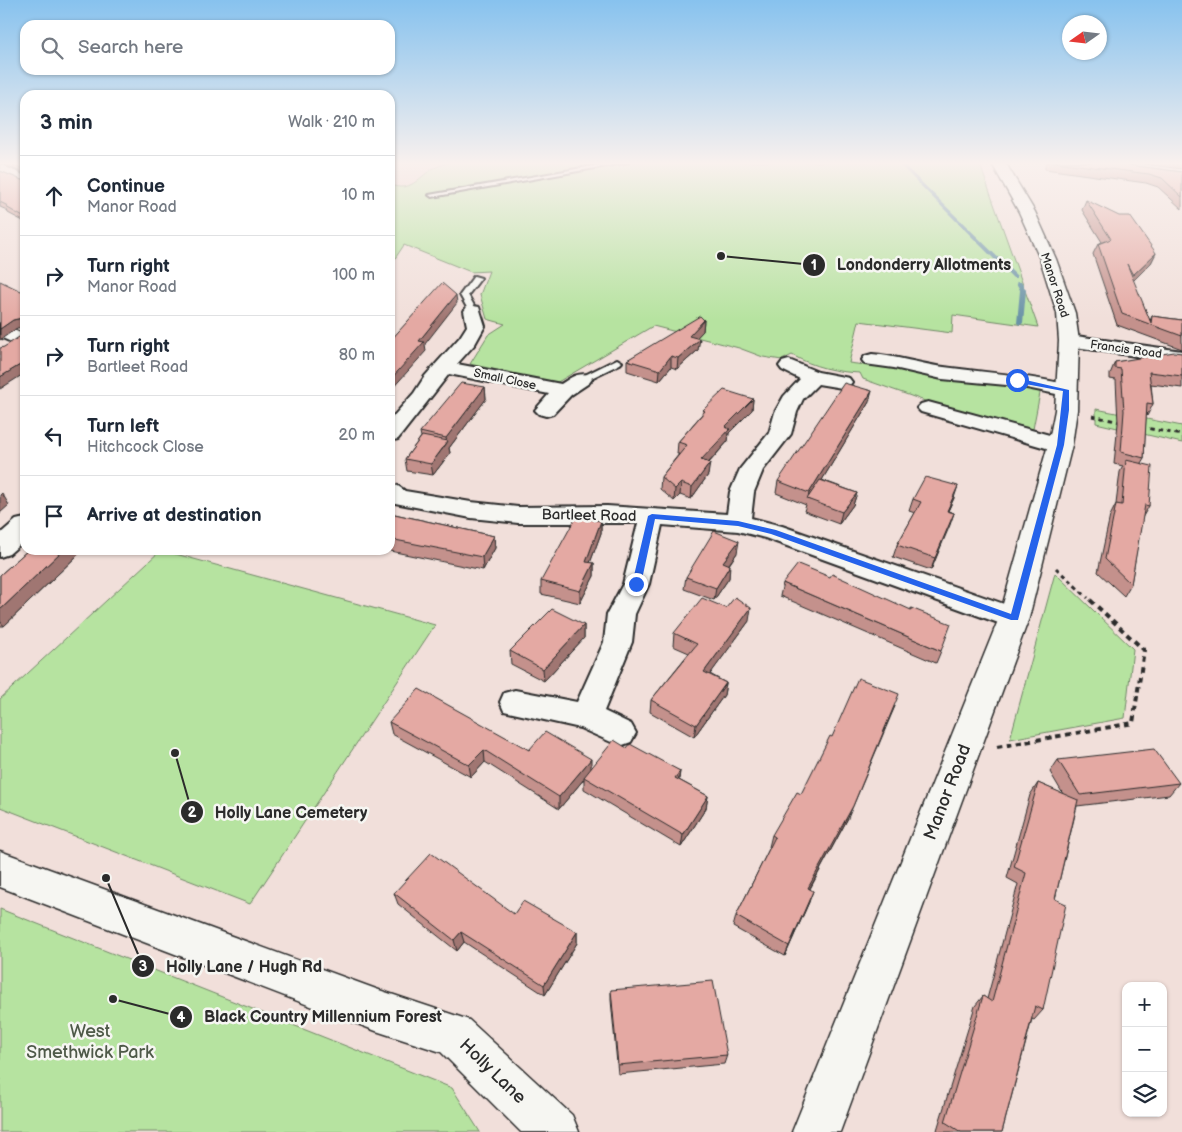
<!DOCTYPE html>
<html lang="en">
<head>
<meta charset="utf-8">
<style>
	:root { --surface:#fff; --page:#f6f6f7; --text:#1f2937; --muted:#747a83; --line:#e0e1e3 }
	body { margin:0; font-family:"Balsamiq Sans",sans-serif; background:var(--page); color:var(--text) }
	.controls { position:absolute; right:15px; bottom:15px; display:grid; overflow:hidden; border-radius:10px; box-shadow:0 1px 4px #0004 }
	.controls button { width:45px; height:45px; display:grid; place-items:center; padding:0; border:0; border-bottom:1px solid var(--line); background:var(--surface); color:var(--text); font:25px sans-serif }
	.compass { position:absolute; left:1062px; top:15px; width:45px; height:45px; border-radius:50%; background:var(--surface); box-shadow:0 1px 4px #0004; rotate:256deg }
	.stop { position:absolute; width:15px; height:15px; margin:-11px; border:4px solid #2563eb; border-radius:50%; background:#fff }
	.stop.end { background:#2563eb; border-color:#fff; box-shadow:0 1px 5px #0008 }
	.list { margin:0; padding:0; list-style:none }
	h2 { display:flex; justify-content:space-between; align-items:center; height:65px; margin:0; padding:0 20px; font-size:21px }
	h2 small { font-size:16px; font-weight:400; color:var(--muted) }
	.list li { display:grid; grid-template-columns:32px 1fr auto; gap:15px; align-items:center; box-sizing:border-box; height:80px; padding:0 20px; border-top:1px solid var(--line) }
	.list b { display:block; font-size:19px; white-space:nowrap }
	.list p { margin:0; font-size:16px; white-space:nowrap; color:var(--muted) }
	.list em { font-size:16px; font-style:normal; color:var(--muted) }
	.icon { flex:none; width:28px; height:28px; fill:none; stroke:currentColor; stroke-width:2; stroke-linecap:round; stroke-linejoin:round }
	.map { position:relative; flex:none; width:1182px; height:1132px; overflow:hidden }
	.search { position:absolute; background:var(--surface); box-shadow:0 1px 4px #0004; left:20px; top:20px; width:375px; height:55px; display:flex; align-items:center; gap:12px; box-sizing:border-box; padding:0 18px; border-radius:15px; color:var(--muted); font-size:19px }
	.panel { position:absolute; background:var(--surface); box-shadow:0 1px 4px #0004; left:20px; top:90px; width:375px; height:465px; border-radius:15px }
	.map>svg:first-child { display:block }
</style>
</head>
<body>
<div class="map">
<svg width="1182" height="1132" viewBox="0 0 1182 1132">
	<rect width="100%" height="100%" fill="#f1dfda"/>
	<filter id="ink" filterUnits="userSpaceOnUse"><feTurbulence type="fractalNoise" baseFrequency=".02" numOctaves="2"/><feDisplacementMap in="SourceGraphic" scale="10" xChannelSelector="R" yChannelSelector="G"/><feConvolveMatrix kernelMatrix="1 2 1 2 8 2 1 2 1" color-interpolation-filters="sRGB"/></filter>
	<g filter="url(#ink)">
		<path fill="#edcfca" d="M390,162H591L390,199Z"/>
		<path fill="#b6e3a0" stroke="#708766" d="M451,162H979L1038,327L953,315L952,333L859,321L849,363L1041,388L1033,429L942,407L863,379L860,373C835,372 814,367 792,355L782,360L763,357L739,348L653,326L556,383L470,364L488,335L505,324L487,319L480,295L489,271L471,272L404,245L390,266V185C411,192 417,179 432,169C438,166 445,164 451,162Z
			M1096,409L1182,426V443L1096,423Z
			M161,550L435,625L250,904L0,807V699Z
			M1055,573L1133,649L1125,718L1010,739Z
			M0,909L452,1088L480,1132H0Z"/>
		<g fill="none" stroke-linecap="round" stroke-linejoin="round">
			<path fill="#6b93a6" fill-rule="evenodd" d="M897,162H901L1017,276V278H1013Z
				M1017,282H1021L1026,290L1023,323L1020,325L1017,323L1020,290L1016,283Z"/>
			<defs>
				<path id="service" d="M616,162H629L432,197L429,195Z
					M474,276L481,278L468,295L477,311L473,314L470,313L460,295Z
					M617,359L622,362L620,364L585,381H579L577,379Z"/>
				<path id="minor" d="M0,164L25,176V185L0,173Z
					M473,306L479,307L485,326L475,344L457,364L561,384C570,378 577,372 589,375L592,379L589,383L571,395L553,414L546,416L539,414L535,410L549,394L449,374L398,439L390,441V420L414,393L425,376L460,337L467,326L464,311L467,307Z
					M0,324L25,335V343L18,345L0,337Z
					M1069,335L1182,351V363L1062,345L1060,341L1062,337Z
					M872,354C897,356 920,364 944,367C988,373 1029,375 1073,386L1076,390L1073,394L1066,396L1017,386L942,379L894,368L865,364L862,360L865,356Z
					M789,360L818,372L849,378L852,382L849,386L842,388L818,384L803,399L797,412L791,434L763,470L754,492L751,518L782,526L1024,611L1028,618L1024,625L1014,628L1004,625L765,538L738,531L662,525L649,584L635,614L632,642L604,711L631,724L636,733L631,742L620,746L580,728L504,711L500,702L504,693L515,690L577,702L604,642L607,614L623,584L638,523H518L471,518L390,502V484L398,486L405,491L471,502L518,507L607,506L727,514L730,492L740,469L769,433L775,412L784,396L800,379L782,370L779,366L782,362Z
					M928,402L1068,440L1071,445L1068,450L1060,452L921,412L917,408L921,404Z
					M25,518V540L9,554L0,557V534L16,520Z"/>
				<path id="tertiary" d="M991,162H1005L1035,212L1056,259L1075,313L1079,341L1077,410L1072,445L1029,618L840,1132H792L999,618L1048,445L1055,410L1059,341L1057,313L1040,259L1019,212Z
					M0,851L376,989L469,1020L572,1115L579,1132H521L441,1052L376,1031L0,887Z"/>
			</defs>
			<use href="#service" stroke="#2b2b2b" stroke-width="4"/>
			<use href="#minor" stroke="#2b2b2b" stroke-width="4"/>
			<use href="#tertiary" stroke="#2b2b2b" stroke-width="3"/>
			<path stroke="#2b2b2b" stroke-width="3" stroke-dasharray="4.5 4" stroke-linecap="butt" d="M1092,416L1121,422
				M1141,427L1182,435
				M1056,568L1088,598"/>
			<path stroke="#2b2b2b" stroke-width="4" stroke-dasharray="5.5 4.5" stroke-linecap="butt" d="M997,747L1133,723L1144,650L1087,597"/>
			<use href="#service" fill="#f6f6f2" fill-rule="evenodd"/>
			<use href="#minor" fill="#f6f6f2" fill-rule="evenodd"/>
			<use href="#tertiary" fill="#f6f6f2" fill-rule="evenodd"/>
		</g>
		<path fill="#c4918c" stroke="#2b2b2b" d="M0,162H25V222L8,213L7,210L0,207V171L24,181V173L0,163Z
			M1047,162H1106L1182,172V209L1158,187L1146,183L1045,169V166Z
			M1128,162H1182V169Z
			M1086,200L1156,253L1151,263L1133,281L1150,321L1152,316L1182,320V349L1117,325L1093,254L1098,244L1102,242L1082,210Z
			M704,320L703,331L696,338L698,350L677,369L671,367L659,381L627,371V360Z
			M1182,353V388L1151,384L1153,404L1147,416L1146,415L1144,458L1141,463L1149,506L1142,518L1131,584L1124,596L1098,572L1110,516L1116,504L1120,472L1123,466L1114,464L1118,423L1116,380L1110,379V374L1115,362Z
			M485,387L486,399L449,448L450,453L433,475L407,471L405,459L421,437L420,432Z
			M753,399L752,410L729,433L728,441L709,463L708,475L691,499L680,495L674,501L660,489L661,477L679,454H677L678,442L702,414L703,410Z
			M869,402L822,480L857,493L853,505L839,524L804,511L806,505L776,493L778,481Z
			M954,498L948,511L954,513L931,570L893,557L897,545L915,513L909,511L913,499Z
			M390,513L494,536L495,548L483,570L390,551Z
			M601,521V533L590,563H594V576L580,603L541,594V581Z
			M28,550H83L4,626H0V575Z
			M737,553L729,565V578L714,600L684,589L686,577Z
			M783,583L941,651L936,663L780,596Z
			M749,621L710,674L726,683L724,695L694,737L650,712L651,700L689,653L673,646L674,633Z
			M584,625V638L544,681L511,664L510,651Z
			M389,722L529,750L591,768L627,748L680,771L679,780L708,796L706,808L681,847L584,789V779L559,809L485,762L471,777L392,734Z
			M1058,760L1179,783L1169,795L1077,806L1055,899L1043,1010L1034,1020L1032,1019L1002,1132H940L937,1130L975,1006L983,996L987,999L1018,884L1007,878L1030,795L1038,783L1063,794L1050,772Z
			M848,818L810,889L809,902L785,956L733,927L736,916L770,847H769L772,835Z
			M394,893L514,914L577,932V943L545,995L464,942L457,951L398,904Z
			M611,990L727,1055L724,1064L618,1074L611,1000Z"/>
		<path fill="#a07672" stroke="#2b2b2b" d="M1156,253L1151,263L1129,285L1133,275Z
			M456,295L457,303L425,344L426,351L390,391V380L419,341Z
			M22,318L25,327L17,328L0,340V329L13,320Z
			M704,320L703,331L688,347L689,336Z
			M700,339L698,350L677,369L678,358Z
			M671,356V367L659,381L660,370Z
			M25,362V373L0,389V377Z
			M485,387L486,399L449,448L450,453L433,475L431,464L447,443L446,438Z
			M872,391L869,402L810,500L808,499L809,493Z
			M753,399L752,410L729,433L728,441L700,472L701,460L725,427Z
			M710,463L708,475L691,499L692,487Z
			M681,483L680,495L674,501L675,489Z
			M958,486L954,498L942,523L947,511Z
			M2,493L9,505L0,513V495Z
			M857,493L853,505L839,524L842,512Z
			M954,513L950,525L931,570L935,558Z
			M601,521V533L586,574V562Z
			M494,536L495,548L483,570L482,557Z
			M739,541L737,553L721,575L723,562Z
			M63,550H83L4,626L0,621V610Z
			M594,563V576L580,603V591Z
			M730,565L729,578L714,600L716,588Z
			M751,608L749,621L703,684L704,672Z
			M584,625V638L544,681L543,669Z
			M726,683L724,695L694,737L696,725Z
			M895,706L848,818L804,899L808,888Z
			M484,750L485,762L471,777L469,765Z
			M591,759V771L584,777V779L559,809V797Z
			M680,771L678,783L675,778Z
			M708,796L706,808L681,847L683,835Z
			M813,891L809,902L785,956L789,946Z
			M461,932L464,942L457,951L454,940Z
			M577,932V943L545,995L544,985Z"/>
		<path fill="#e4a9a3" stroke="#2b2b2b" d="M7,162H25V218L6,207L8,206L0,202V171L24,181L23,169Z
			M1055,162H1106L1182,172V197L1162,178L1149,174Z
			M1086,200L1119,216H1130L1156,253L1133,275L1127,264L1151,323L1152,316L1182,320V336L1122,314L1098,244L1111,239Z
			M0,281L21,291L25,289V362L0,377V348L4,347L22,335V318L13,320L0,329Z
			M442,283L456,295L419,341L424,342L390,380V341Z
			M700,316L704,320L689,336L700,339L678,358L671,356L660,370L627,360Z
			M1174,352L1182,353V376L1149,372L1153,404L1147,403L1144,458L1121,452L1124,411L1121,369L1115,368V362Z
			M461,383L485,387L446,438L420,432Z
			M844,383L872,391L809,493L778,481Z
			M724,390L753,399L725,427L730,429L701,460L710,463L692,487L681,483L675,489L661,477L687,445L678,442L705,411L703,410Z
			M422,436L448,441L431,464L405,459Z
			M1126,460L1152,466L1149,506L1145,505L1131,584L1105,559L1116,504L1122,505Z
			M925,477L958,486L947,511L954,513L935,558L897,545L921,502L913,499Z
			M820,480L857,493L842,512L807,499Z
			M390,513L494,536L482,557L390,539Z
			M576,517L601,521L586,562L594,563L580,591L541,581Z
			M714,531L739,541L723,562L730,565L716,588L686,577Z
			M28,550H63L0,610V575Z
			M798,564L830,577L832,574L911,610V608L951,624L941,651L783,583Z
			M735,597L751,608L704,672L726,683L696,725L651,700L697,644L674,633L702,598L726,608Z
			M552,609L584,625L543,669L510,651Z
			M858,678L899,694L853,806L808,888L813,891L789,946L736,916L775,837L772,835L797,792L801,794L830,736L832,737Z
			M419,689L529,750L545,732L591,759L559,797L484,750L469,765L389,722Z
			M614,740L627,748L630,744L680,771L675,778L708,796L683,835L584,777Z
			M1154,749L1179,783L1080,795L1058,760Z
			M1038,783L1078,800L1055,899L1066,904L1043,1010L1035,1006L1002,1132H961L945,1122L983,996L992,1002L1026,873L1014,867Z
			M431,853L514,914L523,901L577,932L544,985L461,932L454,940L394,893Z
			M713,981L727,1055L618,1065L611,990Z"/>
	</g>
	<linearGradient id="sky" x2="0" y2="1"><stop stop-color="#87c2ee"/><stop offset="0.51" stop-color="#f9f1ee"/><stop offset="1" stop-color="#f9f1ee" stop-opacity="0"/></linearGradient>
	<rect width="1182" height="320" fill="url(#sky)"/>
	<path fill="#2563eb" d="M1017,378L1069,390V410L1064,445L1018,620H1011L771,534L738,526L655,519L641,584L636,587L632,584L648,516L652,514L738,521L776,530L1011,614L1057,445L1063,391L1015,382L1014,380Z"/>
	<g text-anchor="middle" stroke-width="5" stroke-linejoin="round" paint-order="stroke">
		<g font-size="12" fill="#2b2b2b" stroke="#f6f6f2">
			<text transform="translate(1055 285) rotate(72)" y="4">Manor Road</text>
			<text transform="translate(1126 349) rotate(8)" y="4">Francis Road</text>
			<text transform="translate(505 379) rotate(12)" y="4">Small Close</text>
		</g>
		<g font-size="15" fill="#2b2b2b" stroke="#f6f6f2">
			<text transform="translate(589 515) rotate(1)" y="5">Bartleet Road</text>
		</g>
		<g font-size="18" fill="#2b2b2b" stroke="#f6f6f2">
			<text transform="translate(947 792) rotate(-69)" y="6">Manor Road</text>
			<text transform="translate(493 1071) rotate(44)" y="6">Holly Lane</text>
		</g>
		<g font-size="18" fill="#4e5948" stroke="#f6f6f2">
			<text x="90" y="1037">West<tspan x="90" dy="21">Smethwick Park</tspan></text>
		</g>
	</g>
	<path fill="none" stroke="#2b2b2b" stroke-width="2" d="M721 256L814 265M175 753L192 812M106 878L143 966M113 999L181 1017"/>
	<g fill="#2b2b2b" stroke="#f6f6f2" stroke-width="2">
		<circle cx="721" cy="256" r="5"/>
		<circle cx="175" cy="753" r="5"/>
		<circle cx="106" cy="878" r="5"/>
		<circle cx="113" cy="999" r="5"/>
		<circle cx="814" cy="265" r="12"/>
		<circle cx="192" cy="812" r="12"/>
		<circle cx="143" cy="966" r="12"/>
		<circle cx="181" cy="1017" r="12"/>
	</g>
	<g font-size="15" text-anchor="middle" font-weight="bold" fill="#fff">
		<text x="814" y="270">1</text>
		<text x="192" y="817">2</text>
		<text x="143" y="971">3</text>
		<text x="181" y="1022">4</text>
	</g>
	<g font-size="16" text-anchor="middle" font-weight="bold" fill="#2b2b2b" stroke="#f6f6f2" stroke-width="5" stroke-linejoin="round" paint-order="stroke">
		<text x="924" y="270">Londonderry Allotments</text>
		<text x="291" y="818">Holly Lane Cemetery</text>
		<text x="244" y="972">Holly Lane / Hugh Rd</text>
		<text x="323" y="1022">Black Country Millennium Forest</text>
	</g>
</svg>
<div class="controls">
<button>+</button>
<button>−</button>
<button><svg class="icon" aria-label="layers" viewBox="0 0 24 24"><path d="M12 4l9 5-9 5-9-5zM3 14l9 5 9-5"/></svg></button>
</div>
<svg class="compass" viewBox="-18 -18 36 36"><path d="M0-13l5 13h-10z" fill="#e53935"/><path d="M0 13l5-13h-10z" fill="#747a83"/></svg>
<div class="stop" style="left:1017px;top:380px"></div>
<div class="stop end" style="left:636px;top:584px"></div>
<div class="search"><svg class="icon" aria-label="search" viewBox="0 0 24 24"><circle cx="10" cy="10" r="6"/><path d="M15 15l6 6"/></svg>Search here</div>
<section class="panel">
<h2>3 min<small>Walk · 210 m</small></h2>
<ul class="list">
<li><svg class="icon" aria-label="ahead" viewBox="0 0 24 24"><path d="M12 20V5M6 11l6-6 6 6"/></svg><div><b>Continue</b><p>Manor Road</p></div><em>10 m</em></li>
<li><svg class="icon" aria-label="right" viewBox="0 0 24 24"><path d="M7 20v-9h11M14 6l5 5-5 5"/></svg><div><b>Turn right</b><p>Manor Road</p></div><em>100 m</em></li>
<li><svg class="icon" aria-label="right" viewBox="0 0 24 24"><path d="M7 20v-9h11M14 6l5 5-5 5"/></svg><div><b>Turn right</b><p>Bartleet Road</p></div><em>80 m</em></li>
<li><svg class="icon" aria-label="left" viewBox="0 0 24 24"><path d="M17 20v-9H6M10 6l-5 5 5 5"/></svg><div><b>Turn left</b><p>Hitchcock Close</p></div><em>20 m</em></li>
<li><svg class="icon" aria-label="arrive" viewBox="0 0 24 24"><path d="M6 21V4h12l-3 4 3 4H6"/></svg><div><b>Arrive at destination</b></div></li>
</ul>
</section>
</div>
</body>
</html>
